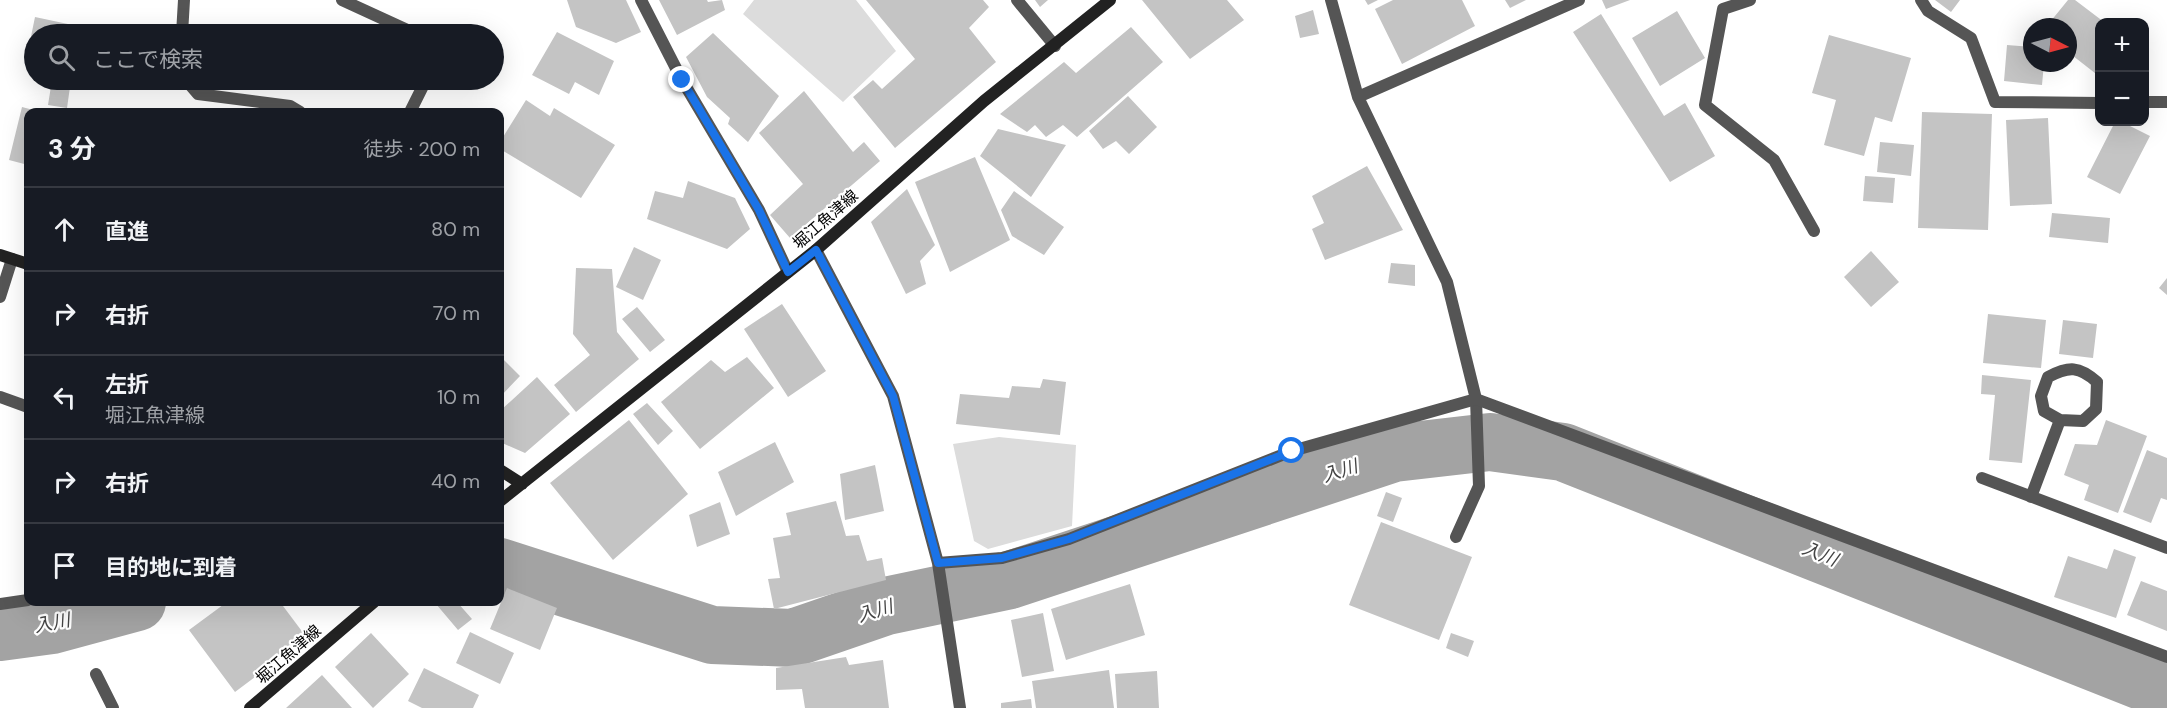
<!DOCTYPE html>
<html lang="ja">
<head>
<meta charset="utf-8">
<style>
	:root { --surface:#171b24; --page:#20242c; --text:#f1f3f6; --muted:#9ea1a6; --line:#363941 }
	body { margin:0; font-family:"DM Sans","Noto Sans JP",sans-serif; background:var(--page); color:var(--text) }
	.controls { position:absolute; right:18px; top:18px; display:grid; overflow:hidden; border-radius:12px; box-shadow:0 6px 24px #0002 }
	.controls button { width:54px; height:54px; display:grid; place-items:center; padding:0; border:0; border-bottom:2px solid var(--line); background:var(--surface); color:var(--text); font:30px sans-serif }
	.compass { position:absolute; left:2023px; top:18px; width:54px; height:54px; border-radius:50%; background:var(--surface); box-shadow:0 6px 24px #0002; rotate:96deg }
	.stop { position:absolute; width:18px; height:18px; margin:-14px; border:4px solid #1a73e8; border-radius:50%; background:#fff }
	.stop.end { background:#1a73e8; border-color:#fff; box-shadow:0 2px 6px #0008 }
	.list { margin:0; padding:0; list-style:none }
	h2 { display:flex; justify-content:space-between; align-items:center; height:78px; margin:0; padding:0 24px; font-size:26px }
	h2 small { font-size:20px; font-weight:400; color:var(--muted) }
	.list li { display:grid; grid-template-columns:39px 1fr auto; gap:18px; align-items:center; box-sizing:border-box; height:84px; padding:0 24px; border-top:2px solid var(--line) }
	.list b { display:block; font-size:22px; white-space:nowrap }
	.list p { margin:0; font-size:20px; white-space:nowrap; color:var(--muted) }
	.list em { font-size:20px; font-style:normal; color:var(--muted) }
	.icon { flex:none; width:33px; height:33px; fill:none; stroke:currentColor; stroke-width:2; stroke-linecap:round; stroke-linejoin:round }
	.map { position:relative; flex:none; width:2167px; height:708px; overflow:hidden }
	.search { position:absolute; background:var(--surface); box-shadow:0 6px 24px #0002; left:24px; top:24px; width:480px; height:66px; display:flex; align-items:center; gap:15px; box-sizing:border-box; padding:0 21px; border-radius:33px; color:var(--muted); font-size:22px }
	.panel { position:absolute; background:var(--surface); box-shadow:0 6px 24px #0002; left:24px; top:108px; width:480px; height:498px; border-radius:12px }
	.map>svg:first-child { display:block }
</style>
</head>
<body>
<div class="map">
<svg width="2167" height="708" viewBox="0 0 2167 708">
	<rect width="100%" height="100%" fill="#fff"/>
	<path fill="#dcdcdc" d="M754,0H856L896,51L843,102L743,14Z
		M999,437L1076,445L1072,526L988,549L974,541L953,444Z"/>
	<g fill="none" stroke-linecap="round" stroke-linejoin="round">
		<path stroke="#a3a3a3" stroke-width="58" d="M500,567L712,635L793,638L886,606L1010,580L1394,453L1490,442L1563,452L2167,691
			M0,632L52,625L137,602"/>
	</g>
	<path fill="#c4c4c4" d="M567,0H626L641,32L616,43L576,27Z
		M659,0H707L708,2L722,0L725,10L677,35Z
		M866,0H983L989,7L969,28L996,62L895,148L853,97L873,80L882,89L915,59Z
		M1035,0H1048L1040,7Z
		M1142,0H1227L1244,20L1190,59Z
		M1365,0H1378L1368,5Z
		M1393,0H1462L1475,26L1402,64L1375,9Z
		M1505,0H1526L1510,8Z
		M1602,0H1630L1606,9Z
		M1935,0H1960L1951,12Z
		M2068,0H2075L2104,22H2100V77L2068,52V27H2046Z
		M1313,10L1319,34L1300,38L1295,16Z
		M1677,11L1705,58L1660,86L1632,38Z
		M1601,14L1664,116L1685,103L1715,156L1670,182L1573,32Z
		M35,17L82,27L80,34H34V63L26,61Z
		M1131,27L1163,62L1077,137L1063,125L1046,137L1035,125L1027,132L1000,114L1064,62L1076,73Z
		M557,32L614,61L599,95L575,82L569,94L532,75Z
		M713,33L779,96L748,142L728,124L730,118L707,97L686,57Z
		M1829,35L1911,58L1892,122L1875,117L1864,156L1824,145L1836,100L1812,93Z
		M2007,45L2032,47V63H2044L2042,85L2004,81Z
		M52,80H71L67,108L48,105Z
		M804,91L853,152L864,142L880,161L790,238L770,215L803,184L759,133Z
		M1128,96L1157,127L1129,154L1116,141L1103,149L1089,131Z
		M526,100L550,116L554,108L615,145L581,198L500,149V142Z
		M22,107L41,112H28V165L9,160Z
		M1922,112L1992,114L1988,230L1918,228Z
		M2048,118L2052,204L2010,206L2006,120Z
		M2115,122H2122L2150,136L2120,194L2087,177Z
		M998,129L1066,145L1031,197L980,156Z
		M1880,142L1914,145L1911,176L1877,172Z
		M975,157L1010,240L950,272L915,182Z
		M1367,166L1403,230L1325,260L1312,229L1324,223L1312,196Z
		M1865,176L1895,178L1893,203L1863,201Z
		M688,181L735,198L750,229L727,249L647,219L655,191L683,198Z
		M907,189L935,245L920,261L926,284L906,294L871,222Z
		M1014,191L1064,227L1044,255L1012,236L1001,210Z
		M2052,213L2110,218L2108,243L2049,237Z
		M634,247L661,260L643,300L616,287Z
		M1871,251L1899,282L1871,307L1844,277Z
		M1391,263L1415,265V286L1388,283Z
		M576,268L612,269L617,332L639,359L576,412L554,385L590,355L573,334Z
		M2167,278V295L2159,288Z
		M782,304L826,371L788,397L744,329Z
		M637,307L665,340L650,352L622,319Z
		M1988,314L2046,320L2041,368L1983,363Z
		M2063,320L2097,324L2093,358L2059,354Z
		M500,356L520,376L500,397Z
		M747,357L774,388L700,449L661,402L711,360L725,372Z
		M1982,375L2031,380L2022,463L1989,460L1995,395L1981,394Z
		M537,377L570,414L525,453L500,442V411Z
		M1043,379L1066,382L1060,435L956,424L960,394L1009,398L1012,386L1040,388Z
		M647,403L673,431L658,445L633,414Z
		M629,420L688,494L613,560L550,483Z
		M2106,420L2147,436L2118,513L2084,500L2089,485L2064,475L2075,444L2097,445Z
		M775,442L794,482L736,516L718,472Z
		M2147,450L2167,458V500L2161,498L2151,523L2123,512Z
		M875,465L884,511L845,520L840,474Z
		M1386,492L1402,498L1393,522L1377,516Z
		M836,501L846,536L859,535L867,561L882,558L886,580L774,609L768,579L780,578L773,538L791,535L786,513Z
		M720,502L730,534L697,547L689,515Z
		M1381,522L1472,557L1439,640L1349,605Z
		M2114,549L2136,557L2116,618L2054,597L2068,556L2107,569Z
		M2141,581L2167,591V631L2127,615Z
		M1130,584L1145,635L1066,660L1051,609Z
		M507,588L557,608L540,650L490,629Z
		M227,602H280L307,638L235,692L189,630Z
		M440,602H457L472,619L458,630L436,604Z
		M1043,613L1054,671L1022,677L1011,620Z
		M470,632L514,653L500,684L456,663Z
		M371,633L409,674L373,708L335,667Z
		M1451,633L1474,641L1468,657L1446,648Z
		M846,657L849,665L883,660L889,708H805L802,689L776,690V668Z
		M424,668L479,695L473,708H422L408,701Z
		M1109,670L1114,708H1036L1032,681Z
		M1157,671L1159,708H1117L1115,674Z
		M322,675L352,708H286Z
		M1031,699L1032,708H1001V703Z"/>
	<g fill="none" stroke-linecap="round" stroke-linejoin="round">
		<path stroke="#555" stroke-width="12" d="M1456,537L1479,486L1476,399"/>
		<path stroke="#555" stroke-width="12" d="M342,0L416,34
			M641,0L682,80L759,210L788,272
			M1017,0L1055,46
			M1331,0L1358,97L1447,282L1476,399
			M1750,0L1723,9L1705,105L1774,160L1814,231
			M1921,0L1928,11L1971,38L1995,102L2100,103
			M182,34L184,0
			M186,80L198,94L290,106L300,112
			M1358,97L1579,0
			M2144,102H2167
			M410,112L426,80
			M816,250L893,396L938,563L960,708
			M0,297L12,259
			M0,397L28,407
			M1982,478L2167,548
			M2031,497L2060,420L2083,421L2096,409L2097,382C2079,366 2069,366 2048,377L2041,396L2044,411L2060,420
			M938,563L1002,558L1069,539L1292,451L1476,399L2167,657
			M0,604L28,600
			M96,674L113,708"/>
		<path stroke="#222" stroke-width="12" d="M0,255L28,264
			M500,470L522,484
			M500,501L816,250L984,101L1110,0
			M250,708L374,602"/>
	</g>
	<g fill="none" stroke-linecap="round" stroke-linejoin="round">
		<path stroke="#1a73e8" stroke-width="8" d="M682,80L759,210L788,272L816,250L893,396L938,563L1002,558L1069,539L1292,451"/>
	</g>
	<g text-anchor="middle" stroke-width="4.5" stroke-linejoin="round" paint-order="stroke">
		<g font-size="16" fill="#000" stroke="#fff">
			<text transform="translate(825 219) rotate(-41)" y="6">堀江魚津線</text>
			<text transform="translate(288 654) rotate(-41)" y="6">堀江魚津線</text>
		</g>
		<g font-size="18" font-style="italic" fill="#444" stroke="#fff">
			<text transform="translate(1340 471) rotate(-18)" y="6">入川</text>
			<text transform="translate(1820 554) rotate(22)" y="6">入川</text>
			<text transform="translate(875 611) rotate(-17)" y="6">入川</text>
			<text transform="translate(52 623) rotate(-11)" y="6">入川</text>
		</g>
	</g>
</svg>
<div class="controls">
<button>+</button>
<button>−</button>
</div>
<svg class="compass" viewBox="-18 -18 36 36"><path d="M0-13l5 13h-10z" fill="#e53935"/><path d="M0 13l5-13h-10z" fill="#9ea1a6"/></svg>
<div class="stop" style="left:1292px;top:451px"></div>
<div class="stop end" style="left:682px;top:80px"></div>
<div class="search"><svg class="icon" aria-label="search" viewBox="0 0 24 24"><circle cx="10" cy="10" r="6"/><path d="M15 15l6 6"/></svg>ここで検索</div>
<section class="panel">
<h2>3 分<small>徒歩 · 200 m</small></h2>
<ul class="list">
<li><svg class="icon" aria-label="ahead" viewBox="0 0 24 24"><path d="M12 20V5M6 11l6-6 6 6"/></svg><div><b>直進</b></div><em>80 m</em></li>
<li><svg class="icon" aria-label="right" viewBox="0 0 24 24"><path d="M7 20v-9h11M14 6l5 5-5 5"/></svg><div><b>右折</b></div><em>70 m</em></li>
<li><svg class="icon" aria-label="left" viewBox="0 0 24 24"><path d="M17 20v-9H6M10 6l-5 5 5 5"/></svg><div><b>左折</b><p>堀江魚津線</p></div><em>10 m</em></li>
<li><svg class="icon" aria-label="right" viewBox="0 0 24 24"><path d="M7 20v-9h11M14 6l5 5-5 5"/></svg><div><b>右折</b></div><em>40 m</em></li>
<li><svg class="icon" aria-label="arrive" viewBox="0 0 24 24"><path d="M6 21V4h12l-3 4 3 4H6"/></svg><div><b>目的地に到着</b></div></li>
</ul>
</section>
</div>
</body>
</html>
